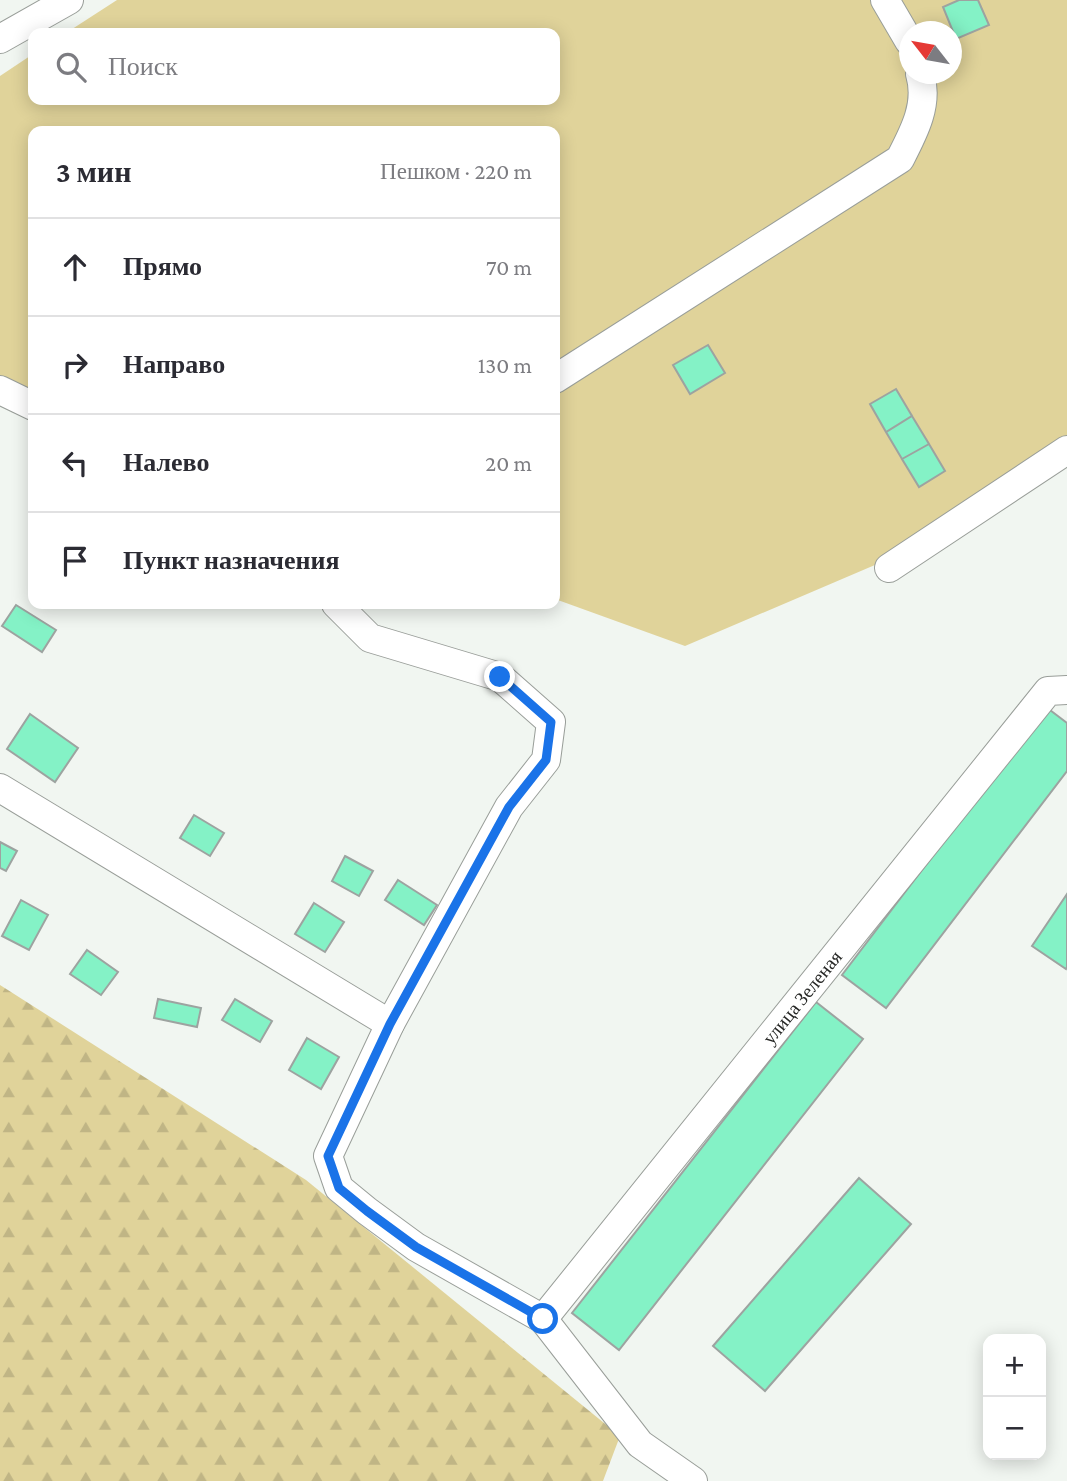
<!DOCTYPE html>
<html lang="ru">
<head>
<meta charset="utf-8">
<style>
	:root { --surface:#fff; --page:#f2f2f3; --text:#2b2b33; --muted:#7c7c81; --line:#e1e1e2 }
	body { margin:0; font-family:"Crimson Pro",serif; background:var(--page); color:var(--text) }
	.controls { position:absolute; right:21px; bottom:21px; display:grid; overflow:hidden; border-radius:14px; box-shadow:0 4px 18px #0003 }
	.controls button { width:63px; height:63px; display:grid; place-items:center; padding:0; border:0; border-bottom:2px solid var(--line); background:var(--surface); color:var(--text); font:35px sans-serif }
	.compass { position:absolute; left:899px; top:21px; width:63px; height:63px; border-radius:50%; background:var(--surface); box-shadow:0 4px 18px #0003; rotate:301deg }
	.stop { position:absolute; width:21px; height:21px; margin:-16px; border:5px solid #1a73e8; border-radius:50%; background:#fff }
	.stop.end { background:#1a73e8; border-color:#fff; box-shadow:0 2px 7px #0008 }
	.list { margin:0; padding:0; list-style:none }
	h2 { display:flex; justify-content:space-between; align-items:center; height:91px; margin:0; padding:0 28px; font-size:30px }
	h2 small { font-size:23px; font-weight:400; color:var(--muted) }
	.list li { display:grid; grid-template-columns:46px 1fr auto; gap:21px; align-items:center; box-sizing:border-box; height:98px; padding:0 28px; border-top:2px solid var(--line) }
	.list b { display:block; font-size:26px; white-space:nowrap }
	.list em { font-size:23px; font-style:normal; color:var(--muted) }
	.icon { flex:none; width:38px; height:38px; fill:none; stroke:currentColor; stroke-width:2; stroke-linecap:round; stroke-linejoin:round }
	.map { position:relative; flex:none; width:1067px; height:1481px; overflow:hidden }
	.search { position:absolute; background:var(--surface); box-shadow:0 4px 18px #0003; left:28px; top:28px; width:532px; height:77px; display:flex; align-items:center; gap:18px; box-sizing:border-box; padding:0 24px; border-radius:14px; color:var(--muted); font-size:26px }
	.panel { position:absolute; background:var(--surface); box-shadow:0 4px 18px #0003; left:28px; top:126px; width:532px; height:483px; border-radius:14px }
	.map>svg:first-child { display:block }
</style>
</head>
<body>
<div class="map">
<svg width="1067" height="1481" viewBox="0 0 1067 1481">
	<defs>
		<pattern id="forest-firs" width="22" height="20" patternUnits="userSpaceOnUse" patternTransform="scale(1.75)"><rect width="22" height="20" fill="#e0d39a"/><path d="M5 1l3.5 6h-7zM16 11l3.5 6h-7z" fill="#c0b585"/></pattern>
	</defs>
	<rect width="100%" height="100%" fill="#f1f6f1"/>
	<path fill="#e0d39a" fill-rule="evenodd" d="M117,0H1067V449L917,547L685,646L555,599V131H33V406L0,379V76L33,54V100H555V33H66ZM909,32H951V74H909Z"/>
	<path fill="url(#forest-firs)" d="M0,985L306,1180L620,1436L603,1481H0Z"/>
	<path fill="#84f2c6" stroke="#9da3a0" stroke-width="2" d="M959,0H978L989,25L956,39L943,7Z
		M708,345L725,373L690,394L673,365Z
		M896,389L912,416L886,432L870,404Z
		M912,416L929,444L902,459L886,432Z
		M929,444L945,471L919,487L902,459Z
		M16,605L56,630L42,652L2,626Z
		M1046,707L1067,723V771L886,1008L842,975Z
		M30,714L78,748L55,782L7,749Z
		M194,815L224,833L210,856L180,838Z
		M0,842L17,851L6,871L0,868Z
		M345,856L373,871L359,896L332,881Z
		M398,880L437,905L424,925L385,900Z
		M1067,894V967L1066,969L1032,946Z
		M21,900L48,915L29,950L2,936Z
		M314,903L344,922L325,952L295,934Z
		M87,950L118,972L101,995L70,974Z
		M158,999L201,1008L197,1027L154,1018Z
		M235,999L272,1021L260,1042L222,1020Z
		M816,1002L863,1039L619,1350L572,1313Z
		M307,1038L339,1057L321,1089L289,1070Z
		M859,1178L911,1224L765,1391L713,1346Z"/>
	<g fill="none" stroke-linecap="round" stroke-linejoin="round">
		<defs>
			<g id="minor">
				<path d="M885,0L909,41"/>
				<path d="M0,39L69,0"/>
				<path d="M555,379L900,159C914,132 929,104 920,74"/>
				<path d="M0,390L33,406"/>
				<path d="M889,568L1067,450"/>
				<path d="M336,604L370,638L500,677L551,722L546,760L509,807L390,1024L328,1156L339,1188L367,1211L416,1247L543,1319L640,1444L693,1481"/>
				<path d="M0,788L390,1024"/>
				<path id="s1" d="M543,1319L1048,691L1067,690"/>
			</g>
		</defs>
		<use href="#minor" stroke="#999e99" stroke-width="30"/>
		<use href="#minor" stroke="#fff" stroke-width="28"/>
	</g>
	<g fill="none" stroke-linecap="round" stroke-linejoin="round">
		<path stroke="#1a73e8" stroke-width="9" d="M500,677L551,722L546,760L509,807L390,1024L328,1156L339,1188L367,1211L416,1247L543,1319"/>
	</g>
	<g text-anchor="middle" stroke-width="5" stroke-linejoin="round" paint-order="stroke">
		<g font-size="19" fill="#262725" stroke="#fff">
			<text dy="7" stroke="none"><textPath href="#s1" startOffset="413">улица Зеленая</textPath></text>
		</g>
	</g>
</svg>
<div class="controls">
<button>+</button>
<button>−</button>
</div>
<svg class="compass" viewBox="-18 -18 36 36"><path d="M0-13l5 13h-10z" fill="#e53935"/><path d="M0 13l5-13h-10z" fill="#7c7c81"/></svg>
<div class="stop" style="left:543px;top:1319px"></div>
<div class="stop end" style="left:500px;top:677px"></div>
<div class="search"><svg class="icon" aria-label="search" viewBox="0 0 24 24"><circle cx="10" cy="10" r="6"/><path d="M15 15l6 6"/></svg>Поиск</div>
<section class="panel">
<h2>3 мин<small>Пешком · 220 m</small></h2>
<ul class="list">
<li><svg class="icon" aria-label="ahead" viewBox="0 0 24 24"><path d="M12 20V5M6 11l6-6 6 6"/></svg><div><b>Прямо</b></div><em>70 m</em></li>
<li><svg class="icon" aria-label="right" viewBox="0 0 24 24"><path d="M7 20v-9h11M14 6l5 5-5 5"/></svg><div><b>Направо</b></div><em>130 m</em></li>
<li><svg class="icon" aria-label="left" viewBox="0 0 24 24"><path d="M17 20v-9H6M10 6l-5 5 5 5"/></svg><div><b>Налево</b></div><em>20 m</em></li>
<li><svg class="icon" aria-label="arrive" viewBox="0 0 24 24"><path d="M6 21V4h12l-3 4 3 4H6"/></svg><div><b>Пункт назначения</b></div></li>
</ul>
</section>
</div>
</body>
</html>
